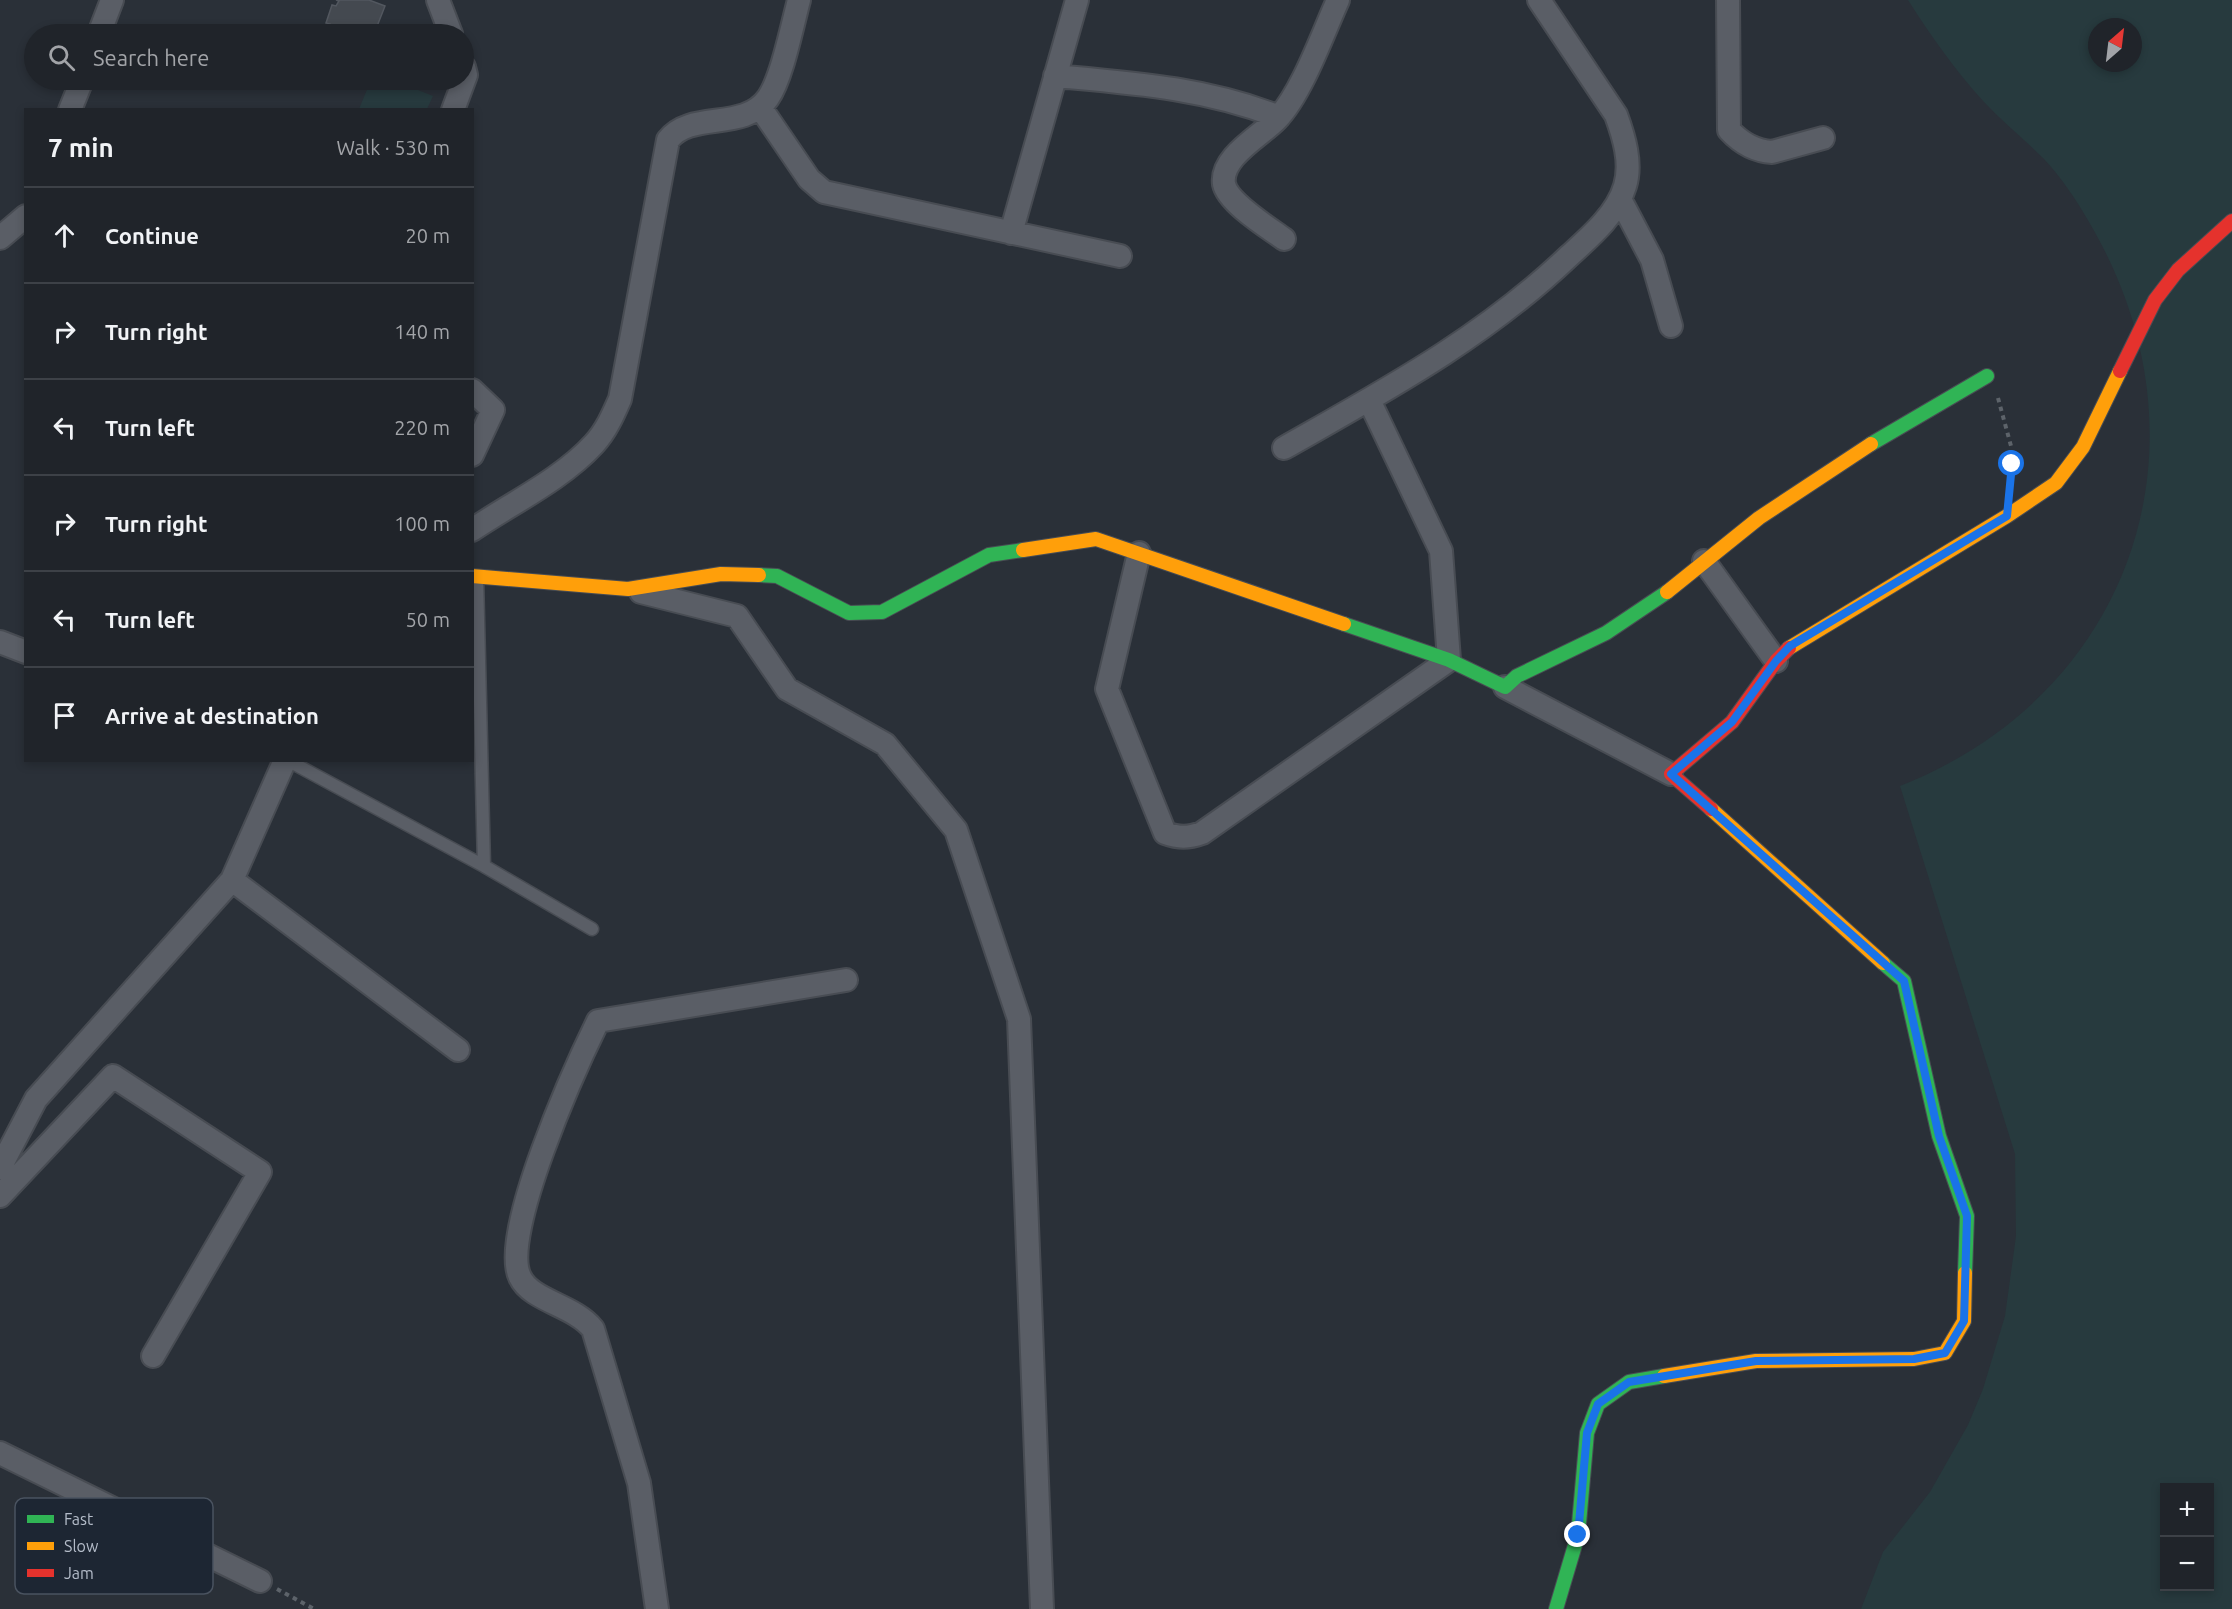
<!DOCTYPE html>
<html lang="en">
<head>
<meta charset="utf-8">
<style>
	:root { --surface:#20242a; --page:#2d3036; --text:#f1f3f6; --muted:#a2a4a8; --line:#3d4147 }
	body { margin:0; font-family:Ubuntu,sans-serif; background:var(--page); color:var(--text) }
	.controls { position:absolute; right:18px; bottom:18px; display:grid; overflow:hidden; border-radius:0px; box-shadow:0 3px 9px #0003 }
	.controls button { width:54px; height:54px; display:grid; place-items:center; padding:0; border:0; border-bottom:2px solid var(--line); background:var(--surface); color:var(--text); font:30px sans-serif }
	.compass { position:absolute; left:2088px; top:18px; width:54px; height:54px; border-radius:50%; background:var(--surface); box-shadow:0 3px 9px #0003; rotate:28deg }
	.stop { position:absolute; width:18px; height:18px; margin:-14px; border:4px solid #1a73e8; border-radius:50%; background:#fff }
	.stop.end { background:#1a73e8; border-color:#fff; box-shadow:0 2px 6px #0008 }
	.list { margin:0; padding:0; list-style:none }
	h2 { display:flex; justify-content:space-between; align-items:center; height:78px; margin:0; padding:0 24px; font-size:26px }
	h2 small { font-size:20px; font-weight:400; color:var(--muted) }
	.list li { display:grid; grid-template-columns:39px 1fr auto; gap:18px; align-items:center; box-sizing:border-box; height:96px; padding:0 24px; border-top:2px solid var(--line) }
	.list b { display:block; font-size:22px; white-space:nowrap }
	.list em { font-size:20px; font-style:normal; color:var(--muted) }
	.icon { flex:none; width:33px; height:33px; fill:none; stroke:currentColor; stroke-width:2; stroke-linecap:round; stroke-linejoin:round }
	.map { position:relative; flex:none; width:2232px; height:1609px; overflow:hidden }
	.search { position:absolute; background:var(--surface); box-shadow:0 3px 9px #0003; left:24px; top:24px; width:450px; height:66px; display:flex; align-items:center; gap:15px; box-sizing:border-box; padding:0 21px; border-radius:33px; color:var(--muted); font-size:22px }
	.panel { position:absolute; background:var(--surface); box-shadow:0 3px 9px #0003; left:24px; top:108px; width:450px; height:654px; border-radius:0px }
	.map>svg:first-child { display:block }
</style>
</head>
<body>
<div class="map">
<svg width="2232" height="1609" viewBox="0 0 2232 1609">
	<rect width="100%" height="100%" fill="#2a3038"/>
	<path fill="#273a3e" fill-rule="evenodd" d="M1908,0H2232V1609H1861L1883,1552L1930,1492L1968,1425L1983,1389L2005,1316L2016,1236L2015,1154L1900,786C2135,693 2218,440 2089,222C2077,201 2061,177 2044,159C2024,139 2003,122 1984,102C1955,70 1931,36 1908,0ZM2097,27H2133V63H2097ZM2164,1488H2210V1586H2164Z
		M371,80H393L433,96L427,109H359Z"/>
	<path fill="#444950" stroke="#52575f" stroke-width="1.5" d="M336,0H369L385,6L374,34H326L330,24L326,23L332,5L336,6L339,1Z"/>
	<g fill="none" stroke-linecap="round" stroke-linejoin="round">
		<defs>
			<path id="lane" d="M477,578L484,866
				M287,760L484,866L592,929"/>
			<path id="street" d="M438,0L451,34
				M1728,0L1729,130C1741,143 1754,151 1772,152L1823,138
				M99,34L112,0
				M1055,76C1132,83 1206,88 1279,117
				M760,107L809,179L824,192L1120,256
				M70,110L82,80
				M453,110L466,75L464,67
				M1620,199L1652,260L1671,326
				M1011,233L1077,0
				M0,238L26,216
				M1284,239C1269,228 1228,203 1224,184C1220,157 1261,136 1277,119C1302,93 1323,33 1338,0
				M472,390L493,410L472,455
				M1284,448C1386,390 1483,338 1569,256C1590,237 1617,214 1625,186C1632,163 1624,137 1616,115L1539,0
				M472,530C512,503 562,479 594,444C606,431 613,415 620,399L668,140C691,110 744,132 768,98C782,78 792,26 799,0
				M1139,553L1107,689L1165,833C1179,838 1188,838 1202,833L1449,660L1441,551L1369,400
				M1704,561L1776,661
				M641,592L737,616L787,689L885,744L956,830L1019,1019L1042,1609
				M0,642L26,652
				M1505,687L1671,774
				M232,880L458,1050
				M0,1168L36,1099L232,880L285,760
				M0,1196L113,1076L260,1172L153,1356
				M0,1453L260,1581
				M657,1609L639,1483L593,1329C574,1305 531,1301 520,1277C499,1235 576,1066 598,1021L846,980"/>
			<path id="fast" d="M1871,444L1987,376
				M759,575L777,576L849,613L882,612L989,555L1023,550
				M1344,624L1449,660L1505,687L1517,676L1606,633L1667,592
				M1883,963L1904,981L1939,1136L1967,1216L1965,1273
				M1556,1609L1578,1535L1587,1433L1598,1404L1629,1382L1664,1376"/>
			<path id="slow" d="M1023,550L1096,539L1344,624
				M472,576L628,589L721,574L759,575
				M1667,592L1759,518L1871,444
				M1789,648L2007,516L2056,483L2083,447L2120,371
				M1711,809L1883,963
				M1664,1376L1756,1361L1914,1359L1945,1353L1964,1321L1965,1273"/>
			<path id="jam" d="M2120,371L2155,300L2178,270L2232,221
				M1711,809L1671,774L1732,722L1776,661L1789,648"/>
		</defs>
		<use href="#lane" stroke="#484c53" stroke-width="15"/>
		<use href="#street" stroke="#484c53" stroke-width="26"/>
		<use href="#fast" stroke="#484c53" stroke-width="16"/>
		<use href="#slow" stroke="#484c53" stroke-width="16"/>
		<use href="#jam" stroke="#484c53" stroke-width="16"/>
		<path stroke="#5d636a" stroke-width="4" stroke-dasharray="4.5 4.5" stroke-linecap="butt" d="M1998,398L2011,446L2010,482
			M277,1589L314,1609"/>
		<use href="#lane" stroke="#5a5e66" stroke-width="12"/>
		<use href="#street" stroke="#5a5e66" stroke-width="22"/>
		<use href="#fast" stroke="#30b455" stroke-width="14"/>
		<use href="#slow" stroke="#ff9f0a" stroke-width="14"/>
		<use href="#jam" stroke="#e5322d" stroke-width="14"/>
	</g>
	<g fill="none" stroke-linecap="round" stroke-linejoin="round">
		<path stroke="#1a73e8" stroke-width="8" d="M1578,1535L1587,1433L1598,1404L1629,1382L1756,1361L1914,1359L1945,1353L1964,1321L1967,1216L1939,1136L1904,981L1671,774L1732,722L1776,661L1790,646L2007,516L2012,464"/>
	</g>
	<rect x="15" y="1498" width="198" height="96" rx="9" fill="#1d2633" stroke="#4a5360" stroke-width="1.5"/>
	<rect x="27" y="1515" width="27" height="8" fill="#30b455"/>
	<rect x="27" y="1542" width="27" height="8" fill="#ff9f0a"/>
	<rect x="27" y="1569" width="27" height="8" fill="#e5322d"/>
	<g font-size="16" fill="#b4bcc9">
		<text x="64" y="1525">Fast</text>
		<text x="64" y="1552">Slow</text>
		<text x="64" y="1579">Jam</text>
	</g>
</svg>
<div class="controls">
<button>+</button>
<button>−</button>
</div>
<svg class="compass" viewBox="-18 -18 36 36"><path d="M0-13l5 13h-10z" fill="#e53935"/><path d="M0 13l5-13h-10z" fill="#a2a4a8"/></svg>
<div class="stop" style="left:2012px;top:464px"></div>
<div class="stop end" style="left:1578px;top:1535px"></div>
<div class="search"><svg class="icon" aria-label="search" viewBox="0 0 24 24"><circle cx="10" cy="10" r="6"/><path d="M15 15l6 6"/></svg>Search here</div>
<section class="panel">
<h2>7 min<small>Walk · 530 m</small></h2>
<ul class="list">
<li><svg class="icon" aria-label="ahead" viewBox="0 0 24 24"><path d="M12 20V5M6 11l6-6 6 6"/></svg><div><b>Continue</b></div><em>20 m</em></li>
<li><svg class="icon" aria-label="right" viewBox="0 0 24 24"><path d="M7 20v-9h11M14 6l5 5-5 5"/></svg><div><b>Turn right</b></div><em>140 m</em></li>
<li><svg class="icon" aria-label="left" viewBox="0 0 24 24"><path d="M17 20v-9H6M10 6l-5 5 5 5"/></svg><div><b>Turn left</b></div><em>220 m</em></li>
<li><svg class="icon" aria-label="right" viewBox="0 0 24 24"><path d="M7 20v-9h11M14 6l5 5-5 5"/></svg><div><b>Turn right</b></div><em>100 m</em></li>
<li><svg class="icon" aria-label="left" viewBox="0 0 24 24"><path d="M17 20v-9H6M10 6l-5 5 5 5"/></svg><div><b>Turn left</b></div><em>50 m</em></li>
<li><svg class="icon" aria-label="arrive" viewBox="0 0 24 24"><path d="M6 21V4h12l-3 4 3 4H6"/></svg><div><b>Arrive at destination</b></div></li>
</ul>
</section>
</div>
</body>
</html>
